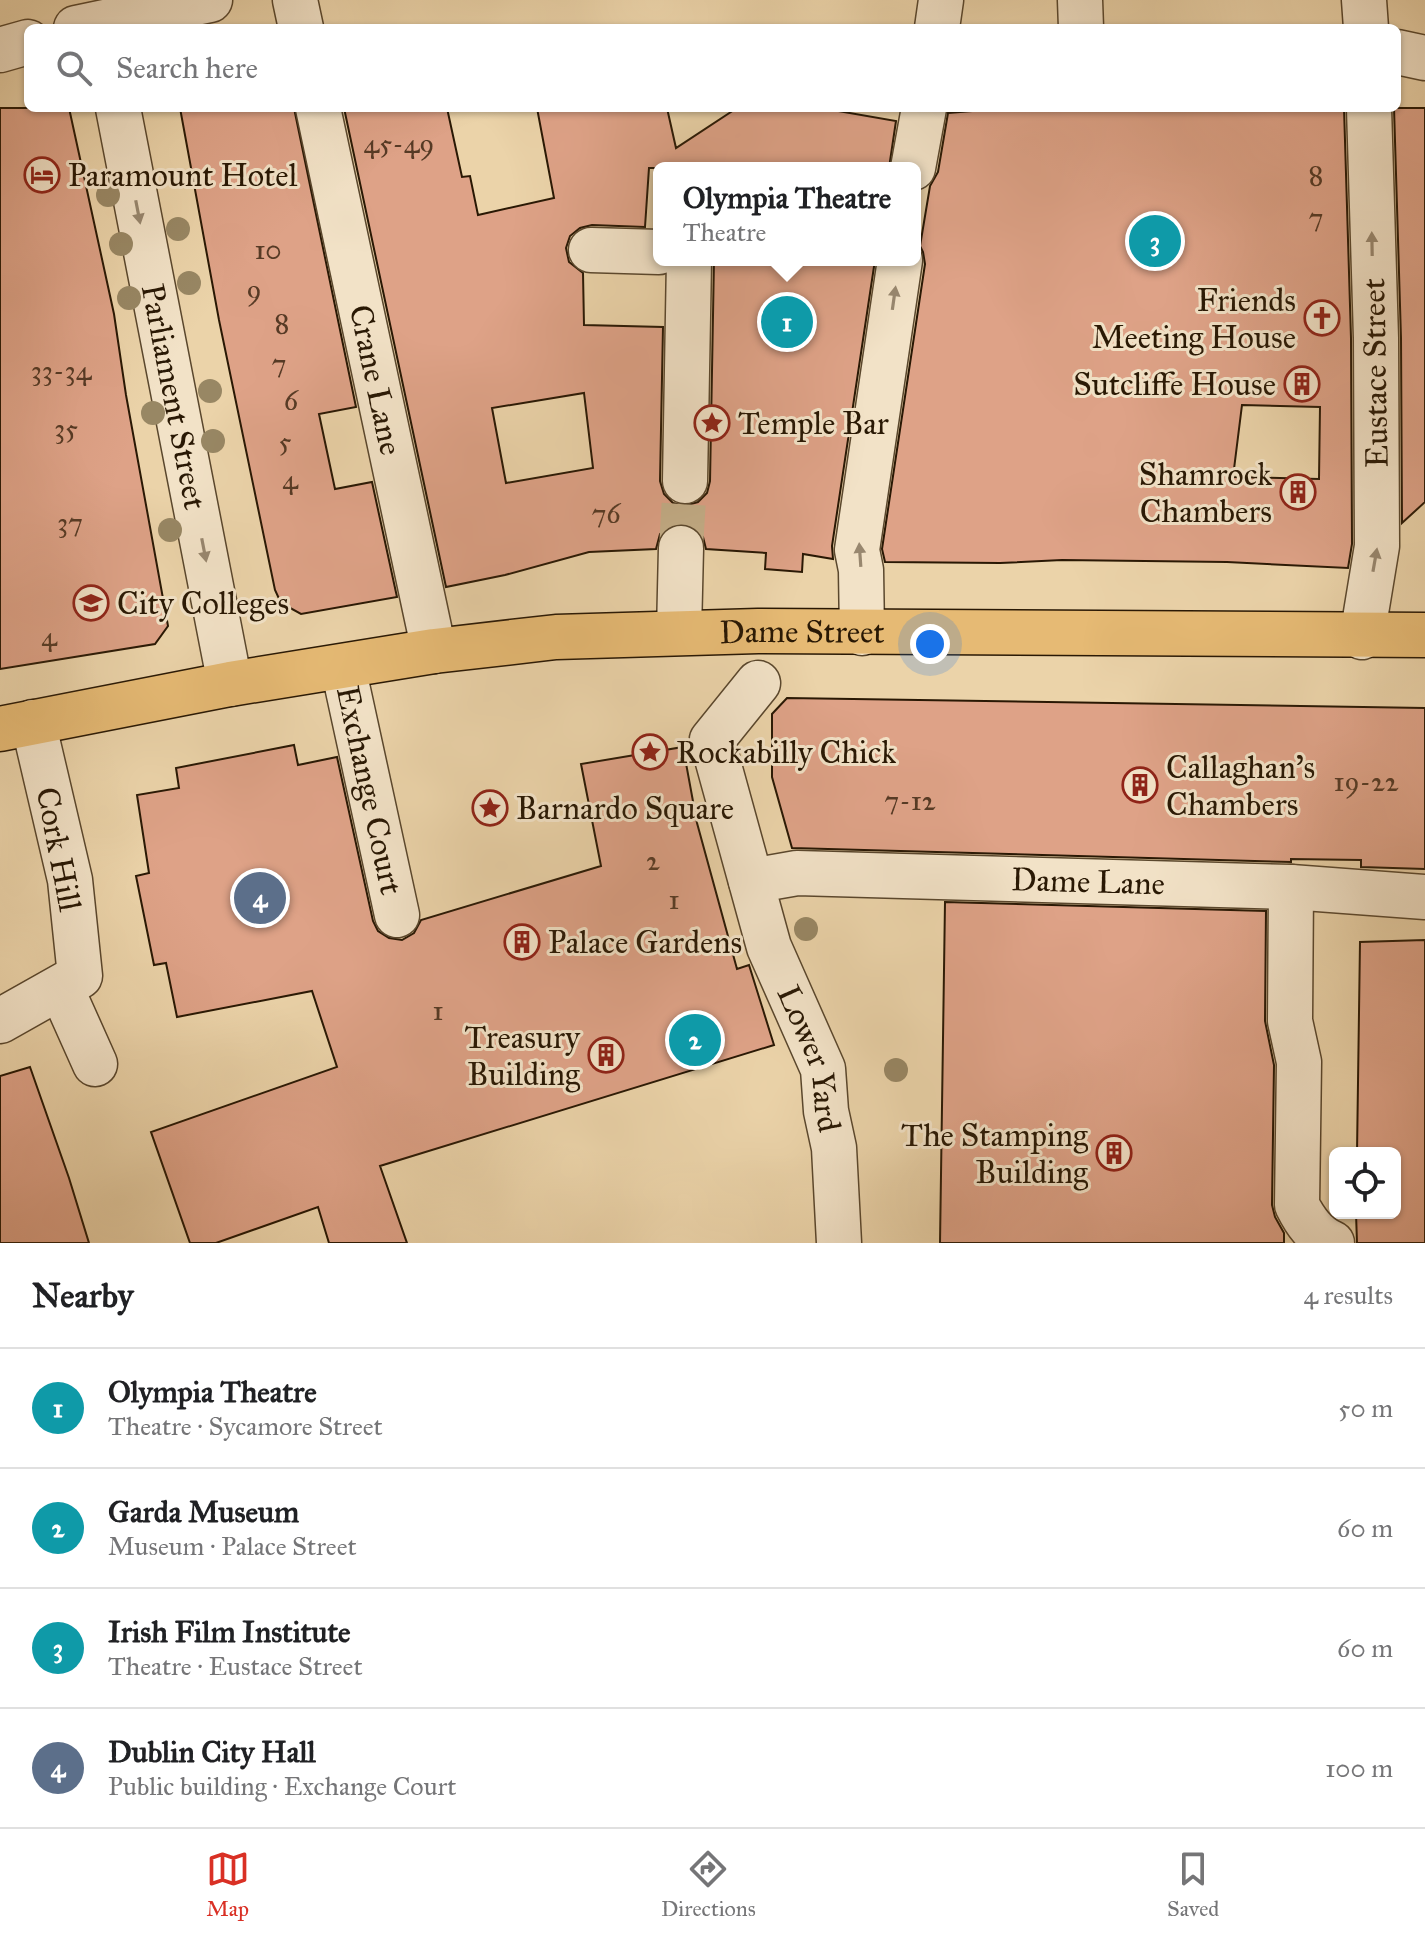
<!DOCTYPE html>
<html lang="en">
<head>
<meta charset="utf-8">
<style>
	:root { --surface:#fff; --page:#f6f6f6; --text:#202124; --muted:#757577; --line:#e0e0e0; --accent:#d93025 }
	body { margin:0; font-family:"IM FELL Great Primer",serif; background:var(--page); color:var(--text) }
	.controls { position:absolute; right:24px; bottom:24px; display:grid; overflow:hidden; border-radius:12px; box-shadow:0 2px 6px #0004 }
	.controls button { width:72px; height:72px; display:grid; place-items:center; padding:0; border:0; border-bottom:2px solid var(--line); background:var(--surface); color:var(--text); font:40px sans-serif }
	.you { position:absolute; left:930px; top:644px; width:28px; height:28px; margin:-20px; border:6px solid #fff; border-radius:50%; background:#1a73e8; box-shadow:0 0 0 12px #1a73e833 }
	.badge { display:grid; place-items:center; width:52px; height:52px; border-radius:50%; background:var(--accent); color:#fff; font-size:26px; font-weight:700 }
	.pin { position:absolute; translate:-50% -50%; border:4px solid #fff; box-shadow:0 2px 8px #0006 }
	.popup { position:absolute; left:653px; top:162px; width:268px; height:104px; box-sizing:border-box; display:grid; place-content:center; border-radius:12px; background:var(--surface); filter:drop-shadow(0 2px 6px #0005); font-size:26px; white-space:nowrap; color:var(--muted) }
	.popup b { font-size:30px; color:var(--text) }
	.popup::after { content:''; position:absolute; left:50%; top:100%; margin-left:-16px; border:16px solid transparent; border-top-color:var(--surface) }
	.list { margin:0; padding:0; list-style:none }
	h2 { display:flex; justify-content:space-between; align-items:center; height:104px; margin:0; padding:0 32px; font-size:34px }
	h2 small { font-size:26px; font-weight:400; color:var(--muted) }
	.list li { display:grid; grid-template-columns:52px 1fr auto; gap:24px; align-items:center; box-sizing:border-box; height:120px; padding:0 32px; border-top:2px solid var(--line) }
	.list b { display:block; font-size:30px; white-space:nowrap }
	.list p { margin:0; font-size:26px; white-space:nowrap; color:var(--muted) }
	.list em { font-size:26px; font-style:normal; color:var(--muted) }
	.icon { flex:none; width:44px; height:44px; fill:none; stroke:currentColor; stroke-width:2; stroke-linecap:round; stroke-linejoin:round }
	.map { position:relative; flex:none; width:1425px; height:1243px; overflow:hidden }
	.search { position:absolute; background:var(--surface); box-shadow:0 2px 6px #0004; left:24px; right:24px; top:24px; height:88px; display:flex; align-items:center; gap:20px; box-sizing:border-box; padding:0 28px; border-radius:12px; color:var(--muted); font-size:30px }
	.sheet { height:584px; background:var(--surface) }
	nav { display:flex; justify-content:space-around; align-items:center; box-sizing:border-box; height:112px; border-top:2px solid var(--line); background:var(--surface); font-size:22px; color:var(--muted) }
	nav a { display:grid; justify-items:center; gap:4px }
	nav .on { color:var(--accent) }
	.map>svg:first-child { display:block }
</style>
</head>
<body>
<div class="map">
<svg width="1425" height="1243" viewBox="0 0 1425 1243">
	<rect width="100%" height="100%" fill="#ebd3a9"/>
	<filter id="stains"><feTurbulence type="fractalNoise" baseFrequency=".0025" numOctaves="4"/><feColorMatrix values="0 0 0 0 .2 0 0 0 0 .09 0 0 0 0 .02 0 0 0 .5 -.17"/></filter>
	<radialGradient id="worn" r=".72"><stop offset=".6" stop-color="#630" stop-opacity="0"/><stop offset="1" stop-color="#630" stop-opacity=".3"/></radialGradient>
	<path fill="#dea287" stroke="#291804" stroke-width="2" fill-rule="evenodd" d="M0,108H69L114,314L126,395L168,626L155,644L0,669Z
		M180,108H294L356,407L319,414L335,489L372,482L397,597L301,614L281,603L275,590L219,320Z
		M344,108H447L462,177L470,176L478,215L554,198L537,108H667L676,148L737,108H821L896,121L889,168H649L645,227L592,225L580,228L570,236L566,248L569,262L583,273L584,325L663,327L660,481L664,494L673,503L684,506L698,502L707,493L710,481L714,260H875L832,546L833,559L803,554L802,572L765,569L766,553L706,549L703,537L695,527L681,523L668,527L660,534L656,549L589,552L505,575L446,587ZM584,393L593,468L506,483L492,408Z
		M1009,108H1344L1351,338L1352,544L1348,568L1227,562L1062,560L1000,563L885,562L882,549L925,264L923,252L920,246L930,186L938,172L948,113ZM1242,405L1320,407L1319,479L1233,477Z
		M1394,108H1425V502L1402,523L1401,338Z
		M787,698L1425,708V869L1361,867V860L1291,859V862L792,848L772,777V714Z
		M294,745L298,765L337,757L373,921L378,931L389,938L402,940L414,933L421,920L601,866L581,764L683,747L697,823L737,969L749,965L774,1045L380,1166L407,1243H329L318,1207L216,1243H190L151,1132L337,1067L312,991L177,1017L166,963L154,965L136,876L149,873L137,795L179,788L176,768Z
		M945,902L1266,911L1265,1021L1274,1065L1272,1205L1275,1217L1284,1233V1243H940Z
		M1425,940V1243H1357L1356,1213H1395V1153H1357L1360,942Z
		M30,1067L69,1178L89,1243H0V1076Z"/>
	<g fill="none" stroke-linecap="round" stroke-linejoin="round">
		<path stroke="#c4ae88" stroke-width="44" stroke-dasharray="44 22" stroke-linecap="butt" d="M681,548L685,481"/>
		<defs>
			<g id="minor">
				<path d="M295,0L301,28"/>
				<path d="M1080,0L1081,28"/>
				<path d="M1364,0L1366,28"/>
				<path d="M76,28L210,0"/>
				<path d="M937,28L941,0"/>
				<path d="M0,50L28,42"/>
				<path d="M1397,52L1425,58"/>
				<path id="s1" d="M118,108L230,684"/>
				<path id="s2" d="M318,108L434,651"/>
				<path d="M913,168L924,108"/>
				<path d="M591,250L659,252"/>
				<path d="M685,481L689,260"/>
				<path d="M679,632L681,548"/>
				<path d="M862,633L861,570L857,550L900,260"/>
				<path d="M1362,637L1377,546L1376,338L1369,108"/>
				<path id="s3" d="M343,667L397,915"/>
				<path id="s4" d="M758,683L712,740L769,947L823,1069L826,1111L834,1148L839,1243"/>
				<path id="s5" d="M751,881L797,873L1291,887L1425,897"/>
				<path d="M1291,887L1290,1021L1299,1062L1297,1205C1305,1221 1315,1236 1332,1243"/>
				<path d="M61,988L95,1064"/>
				<path d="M0,1021L80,976L70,880L33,722"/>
			</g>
			<g id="major">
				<path id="s6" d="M0,729L230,684L434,651L556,637L758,631L1425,635"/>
			</g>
		</defs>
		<use href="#minor" stroke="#5a472d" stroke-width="47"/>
		<use href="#major" stroke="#291804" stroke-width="47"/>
		<use href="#minor" stroke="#f2e2c7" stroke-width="44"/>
		<use href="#major" stroke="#e6ba74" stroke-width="44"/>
	</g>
	<g fill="#988764">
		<circle cx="108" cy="195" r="12"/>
		<circle cx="178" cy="229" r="12"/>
		<circle cx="121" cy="244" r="12"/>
		<circle cx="189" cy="283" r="12"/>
		<circle cx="129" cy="298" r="12"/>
		<circle cx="210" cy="391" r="12"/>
		<circle cx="153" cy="413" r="12"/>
		<circle cx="213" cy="441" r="12"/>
		<circle cx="170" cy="530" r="12"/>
		<circle cx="806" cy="929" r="12"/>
		<circle cx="896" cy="1070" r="12"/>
	</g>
	<defs><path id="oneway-solid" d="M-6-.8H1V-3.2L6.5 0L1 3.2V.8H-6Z" transform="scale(2)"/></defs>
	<g fill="#98876f">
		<use href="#oneway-solid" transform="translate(138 212) rotate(79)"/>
		<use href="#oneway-solid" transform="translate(1372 244) rotate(-91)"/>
		<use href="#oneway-solid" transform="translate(894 298) rotate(-82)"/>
		<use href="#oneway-solid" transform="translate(204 550) rotate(79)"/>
		<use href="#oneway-solid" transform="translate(860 555) rotate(-94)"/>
		<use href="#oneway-solid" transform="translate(1375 560) rotate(-80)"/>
	</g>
	<defs>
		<symbol id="hotel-ring" viewBox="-11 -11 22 22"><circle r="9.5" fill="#f2e2c7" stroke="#8f2418" stroke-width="1.5"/><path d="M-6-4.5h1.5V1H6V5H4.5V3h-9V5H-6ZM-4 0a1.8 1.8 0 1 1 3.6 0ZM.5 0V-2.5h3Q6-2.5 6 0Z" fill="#8f2418"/></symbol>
		<symbol id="church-ring" viewBox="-11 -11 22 22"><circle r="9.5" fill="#f2e2c7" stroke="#8f2418" stroke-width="1.5"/><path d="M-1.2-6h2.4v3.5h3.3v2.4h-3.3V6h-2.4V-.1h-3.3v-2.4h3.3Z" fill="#8f2418"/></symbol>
		<symbol id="building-ring" viewBox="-11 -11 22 22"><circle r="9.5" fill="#f2e2c7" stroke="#8f2418" stroke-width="1.5"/><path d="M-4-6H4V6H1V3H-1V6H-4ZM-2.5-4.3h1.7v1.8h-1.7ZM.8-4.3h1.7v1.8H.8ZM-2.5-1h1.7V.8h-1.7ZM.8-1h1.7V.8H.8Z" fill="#8f2418"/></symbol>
		<symbol id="sight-ring" viewBox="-11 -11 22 22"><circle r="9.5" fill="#f2e2c7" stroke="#8f2418" stroke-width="1.5"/><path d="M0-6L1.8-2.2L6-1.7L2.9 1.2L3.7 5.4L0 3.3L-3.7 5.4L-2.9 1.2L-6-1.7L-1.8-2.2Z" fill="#8f2418"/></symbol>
		<symbol id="university-ring" viewBox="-11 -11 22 22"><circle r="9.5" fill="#f2e2c7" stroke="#8f2418" stroke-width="1.5"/><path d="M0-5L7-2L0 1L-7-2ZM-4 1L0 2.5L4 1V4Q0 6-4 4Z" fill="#8f2418"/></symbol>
	</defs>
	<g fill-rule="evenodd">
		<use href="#hotel-ring" x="22" y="155" width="40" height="40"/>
		<use href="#church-ring" x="1302" y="298" width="40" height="40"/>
		<use href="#building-ring" x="1282" y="364" width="40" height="40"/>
		<use href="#sight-ring" x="692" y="403" width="40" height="40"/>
		<use href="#building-ring" x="1278" y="472" width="40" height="40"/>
		<use href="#university-ring" x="71" y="583" width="40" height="40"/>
		<use href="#sight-ring" x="630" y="732" width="40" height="40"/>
		<use href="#building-ring" x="1120" y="765" width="40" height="40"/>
		<use href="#sight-ring" x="470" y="788" width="40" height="40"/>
		<use href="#building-ring" x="502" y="922" width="40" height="40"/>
		<use href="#building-ring" x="586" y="1035" width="40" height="40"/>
		<use href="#building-ring" x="1094" y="1133" width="40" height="40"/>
	</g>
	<g text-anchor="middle" stroke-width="6" stroke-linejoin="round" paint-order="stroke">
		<g font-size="28" fill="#563a25">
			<text x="399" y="153">45-49</text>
			<text x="1316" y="185">8</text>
			<text x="1316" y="227">7</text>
			<text x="268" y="259">10</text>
			<text x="254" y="299">9</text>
			<text x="282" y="333">8</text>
			<text x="279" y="373">7</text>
			<text x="61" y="380">33-34</text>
			<text x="291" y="410">6</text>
			<text x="66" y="438">35</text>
			<text x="285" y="451">5</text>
			<text x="290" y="489">4</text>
			<text x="606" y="523">76</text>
			<text x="70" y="532">37</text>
			<text x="49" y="646">4</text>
			<text x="1366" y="791">19-22</text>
			<text x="910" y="810">7-12</text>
			<text x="653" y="870">2</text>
			<text x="674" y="909">1</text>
			<text x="438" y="1020">1</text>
		</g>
		<g font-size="32" fill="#291804" stroke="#f2e2c7" text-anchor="start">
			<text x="68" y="186">Paramount Hotel</text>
			<text x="1296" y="311" text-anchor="end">Friends<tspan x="1296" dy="37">Meeting House</tspan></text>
			<text x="1276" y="395" text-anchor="end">Sutcliffe House</text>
			<text x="738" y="434">Temple Bar</text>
			<text x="1272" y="485" text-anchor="end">Shamrock<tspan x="1272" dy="37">Chambers</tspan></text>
			<text x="117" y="614">City Colleges</text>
			<text x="676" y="763">Rockabilly Chick</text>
			<text x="1166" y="778">Callaghan's<tspan x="1166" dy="37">Chambers</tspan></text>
			<text x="516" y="819">Barnardo Square</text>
			<text x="548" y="953">Palace Gardens</text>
			<text x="580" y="1048" text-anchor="end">Treasury<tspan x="580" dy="37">Building</tspan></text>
			<text x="1088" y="1146" text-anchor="end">The Stamping<tspan x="1088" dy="37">Building</tspan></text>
		</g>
		<g font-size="32" fill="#291804" stroke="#f2e2c7">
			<text transform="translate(1375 373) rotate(-91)" y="11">Eustace Street</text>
			<text dy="11" stroke="none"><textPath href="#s2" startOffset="278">Crane Lane</textPath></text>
			<text dy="11" stroke="none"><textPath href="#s1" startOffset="294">Parliament Street</textPath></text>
			<text dy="11" stroke="none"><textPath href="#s6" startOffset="810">Dame Street</textPath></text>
			<text dy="11" stroke="none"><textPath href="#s3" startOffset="126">Exchange Court</textPath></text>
			<text transform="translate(59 849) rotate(79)" y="11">Cork Hill</text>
			<text dy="11" stroke="none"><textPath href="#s5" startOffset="338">Dame Lane</textPath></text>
			<text dy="11" stroke="none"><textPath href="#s4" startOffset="408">Lower Yard</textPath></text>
		</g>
	</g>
	<rect width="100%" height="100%" filter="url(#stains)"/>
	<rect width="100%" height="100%" fill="url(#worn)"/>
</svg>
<div class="controls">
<button><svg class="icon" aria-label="locate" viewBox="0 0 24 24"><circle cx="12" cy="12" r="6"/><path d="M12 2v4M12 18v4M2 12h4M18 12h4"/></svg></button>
</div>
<div class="you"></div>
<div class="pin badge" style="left:787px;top:322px;background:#0f9aa8">1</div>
<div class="popup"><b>Olympia Theatre</b>Theatre</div>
<div class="pin badge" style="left:695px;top:1040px;background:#0f9aa8">2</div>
<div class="pin badge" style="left:1155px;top:241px;background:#0f9aa8">3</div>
<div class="pin badge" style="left:260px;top:898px;background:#5c6f8a">4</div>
<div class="search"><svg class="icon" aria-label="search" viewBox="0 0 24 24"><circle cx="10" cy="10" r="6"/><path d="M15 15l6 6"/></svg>Search here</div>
</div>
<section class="sheet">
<h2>Nearby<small>4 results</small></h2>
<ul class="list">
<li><span class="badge" style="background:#0f9aa8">1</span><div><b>Olympia Theatre</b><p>Theatre · Sycamore Street</p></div><em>50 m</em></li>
<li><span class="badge" style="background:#0f9aa8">2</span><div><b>Garda Museum</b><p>Museum · Palace Street</p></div><em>60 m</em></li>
<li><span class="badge" style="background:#0f9aa8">3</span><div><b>Irish Film Institute</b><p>Theatre · Eustace Street</p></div><em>60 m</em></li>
<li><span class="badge" style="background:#5c6f8a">4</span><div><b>Dublin City Hall</b><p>Public building · Exchange Court</p></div><em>100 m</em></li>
</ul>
</section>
<nav>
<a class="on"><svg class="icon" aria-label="map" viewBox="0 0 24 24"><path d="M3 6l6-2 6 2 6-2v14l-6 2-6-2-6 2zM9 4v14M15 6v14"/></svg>Map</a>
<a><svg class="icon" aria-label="directions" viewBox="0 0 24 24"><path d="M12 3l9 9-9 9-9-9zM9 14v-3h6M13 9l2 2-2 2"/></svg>Directions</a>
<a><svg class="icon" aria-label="saved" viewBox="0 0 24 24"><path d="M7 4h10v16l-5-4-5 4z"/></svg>Saved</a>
</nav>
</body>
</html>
